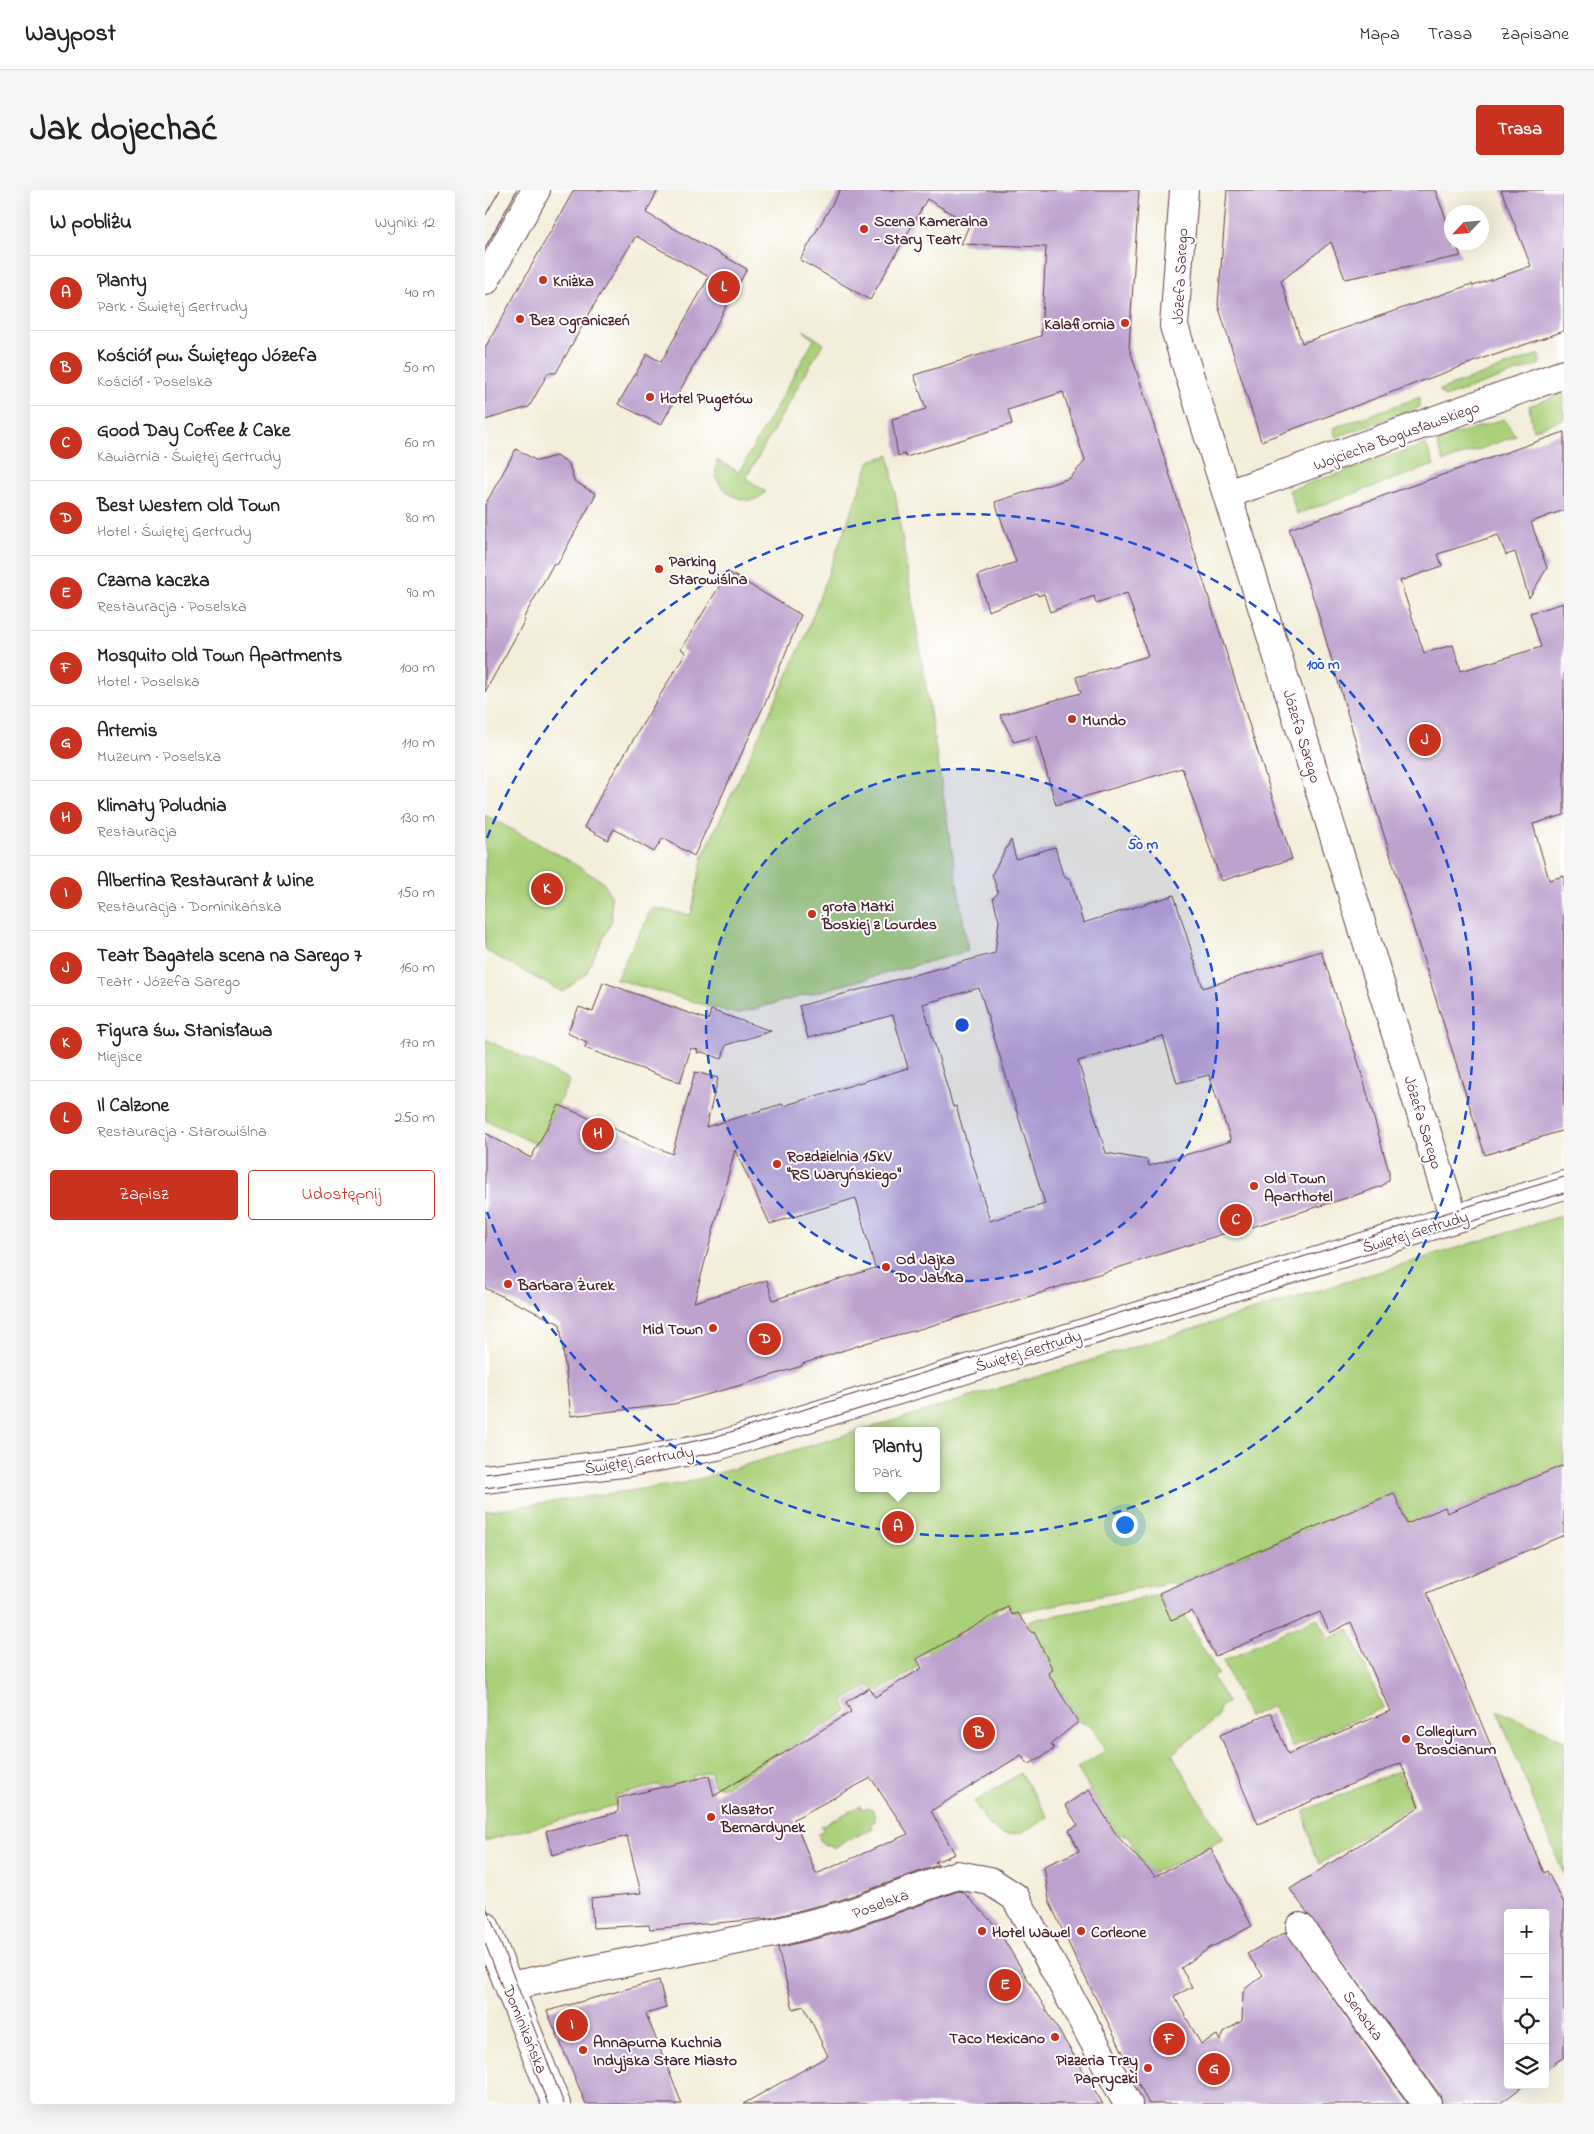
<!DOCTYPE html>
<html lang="pl">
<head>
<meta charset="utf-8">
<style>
	:root { --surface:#fff; --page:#f6f6f6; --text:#222; --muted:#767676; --line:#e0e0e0; --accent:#c8321e }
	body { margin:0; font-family:"Indie Flower",sans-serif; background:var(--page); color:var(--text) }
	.controls { position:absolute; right:15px; bottom:15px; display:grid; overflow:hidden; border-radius:5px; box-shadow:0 5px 20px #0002 }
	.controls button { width:45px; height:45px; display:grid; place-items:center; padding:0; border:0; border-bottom:1px solid var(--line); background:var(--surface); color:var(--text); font:25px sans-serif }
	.compass { position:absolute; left:959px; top:15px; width:45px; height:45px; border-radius:50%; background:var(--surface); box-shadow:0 5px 20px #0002; rotate:244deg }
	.you { position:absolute; left:639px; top:1334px; width:18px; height:18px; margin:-12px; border:4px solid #fff; border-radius:50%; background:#1a73e8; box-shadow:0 0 0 8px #1a73e833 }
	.badge { display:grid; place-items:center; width:32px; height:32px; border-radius:50%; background:var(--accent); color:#fff; font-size:16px; font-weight:700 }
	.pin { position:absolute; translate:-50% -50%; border:2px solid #fff; box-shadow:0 1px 5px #0006 }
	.popup { position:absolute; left:370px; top:1237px; width:85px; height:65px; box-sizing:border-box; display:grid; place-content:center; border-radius:5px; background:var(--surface); filter:drop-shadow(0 1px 4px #0005); font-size:16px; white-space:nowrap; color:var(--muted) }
	.popup b { font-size:19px; color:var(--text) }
	.popup::after { content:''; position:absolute; left:50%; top:100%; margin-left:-10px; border:10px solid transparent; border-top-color:var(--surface) }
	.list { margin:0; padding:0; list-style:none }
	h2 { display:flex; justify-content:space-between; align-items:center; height:65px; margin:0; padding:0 20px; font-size:21px }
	h2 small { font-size:16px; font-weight:400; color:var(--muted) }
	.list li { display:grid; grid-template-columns:32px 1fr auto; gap:15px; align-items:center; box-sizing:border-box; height:75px; padding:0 20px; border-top:1px solid var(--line) }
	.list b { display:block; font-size:19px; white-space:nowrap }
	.list p { margin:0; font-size:16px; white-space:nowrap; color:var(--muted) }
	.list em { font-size:16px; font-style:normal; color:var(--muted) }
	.actions { display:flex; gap:10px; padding:15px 20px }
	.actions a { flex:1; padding:11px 0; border:1px solid var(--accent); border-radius:5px; text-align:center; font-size:18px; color:var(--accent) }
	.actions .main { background:var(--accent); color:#fff }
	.icon { flex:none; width:28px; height:28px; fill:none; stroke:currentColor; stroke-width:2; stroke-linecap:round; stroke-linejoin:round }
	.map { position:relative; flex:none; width:1079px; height:1914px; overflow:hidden; border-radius:5px }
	header { display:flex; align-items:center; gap:30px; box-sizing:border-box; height:70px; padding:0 25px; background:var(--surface); border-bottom:1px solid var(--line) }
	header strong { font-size:24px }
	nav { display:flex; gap:28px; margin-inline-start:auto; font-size:18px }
	.intro { display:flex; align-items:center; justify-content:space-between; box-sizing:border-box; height:120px; padding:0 30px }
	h1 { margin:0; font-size:35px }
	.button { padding:12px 22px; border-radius:5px; background:var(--accent); color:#fff; font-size:18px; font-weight:700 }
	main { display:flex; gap:30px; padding:0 30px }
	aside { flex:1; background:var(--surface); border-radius:5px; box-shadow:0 5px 20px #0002 }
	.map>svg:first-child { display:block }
</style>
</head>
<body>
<header>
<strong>Waypost</strong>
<nav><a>Mapa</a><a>Trasa</a><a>Zapisane</a></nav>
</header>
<div class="intro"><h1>Jak dojechać</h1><a class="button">Trasa</a></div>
<main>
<aside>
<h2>W pobliżu<small>Wyniki: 12</small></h2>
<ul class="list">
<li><span class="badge">A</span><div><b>Planty</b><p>Park · Świętej Gertrudy</p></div><em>40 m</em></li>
<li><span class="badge">B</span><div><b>Kościół pw. Świętego Józefa</b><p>Kościół · Poselska</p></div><em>50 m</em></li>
<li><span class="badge">C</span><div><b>Good Day Coffee &amp; Cake</b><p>Kawiarnia · Świętej Gertrudy</p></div><em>60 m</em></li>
<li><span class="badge">D</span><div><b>Best Western Old Town</b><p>Hotel · Świętej Gertrudy</p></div><em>80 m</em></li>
<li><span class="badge">E</span><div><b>Czarna kaczka</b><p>Restauracja · Poselska</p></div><em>90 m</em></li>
<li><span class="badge">F</span><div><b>Mosquito Old Town Apartments</b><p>Hotel · Poselska</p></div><em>100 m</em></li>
<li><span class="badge">G</span><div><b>Artemis</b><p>Muzeum · Poselska</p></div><em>110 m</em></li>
<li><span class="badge">H</span><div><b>Klimaty Poludnia</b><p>Restauracja</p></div><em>130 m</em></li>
<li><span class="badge">I</span><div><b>Albertina Restaurant &amp; Wine</b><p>Restauracja · Dominikańska</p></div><em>150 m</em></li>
<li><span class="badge">J</span><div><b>Teatr Bagatela scena na Sarego 7</b><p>Teatr · Józefa Sarego</p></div><em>160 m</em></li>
<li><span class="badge">K</span><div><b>Figura św. Stanisława</b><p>Miejsce</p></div><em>170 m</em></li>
<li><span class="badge">L</span><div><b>Il Calzone</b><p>Restauracja · Starowiślna</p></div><em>250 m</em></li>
</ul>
<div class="actions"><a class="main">Zapisz</a><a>Udostępnij</a></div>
</aside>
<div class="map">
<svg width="1079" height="1914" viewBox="0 0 1079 1914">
	<rect width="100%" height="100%" fill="#fff"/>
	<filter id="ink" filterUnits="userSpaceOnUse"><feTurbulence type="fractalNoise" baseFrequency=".02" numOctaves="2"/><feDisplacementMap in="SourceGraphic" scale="10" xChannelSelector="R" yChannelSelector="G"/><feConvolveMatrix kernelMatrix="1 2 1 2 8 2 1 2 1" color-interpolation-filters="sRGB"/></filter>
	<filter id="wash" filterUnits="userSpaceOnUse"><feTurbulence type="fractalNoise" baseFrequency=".0096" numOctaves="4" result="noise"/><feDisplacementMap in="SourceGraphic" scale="20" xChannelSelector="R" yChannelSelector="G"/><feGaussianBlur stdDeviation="1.12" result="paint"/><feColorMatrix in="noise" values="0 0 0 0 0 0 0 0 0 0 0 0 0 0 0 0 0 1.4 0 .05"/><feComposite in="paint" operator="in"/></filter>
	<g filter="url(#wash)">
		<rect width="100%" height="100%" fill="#f3eeda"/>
		<path fill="#abd07a" stroke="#7a7852" d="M318,140L338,153L261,288L281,302C278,304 275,308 271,309C259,315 236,301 232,289C230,283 231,277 232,270L254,282L329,150Z
			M1054,164L1055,174L960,207L954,200Z
			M1079,203V229L1048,240L1044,216Z
			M935,207V217L851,247L848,238Z
			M1019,229L1031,246L959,272L951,250Z
			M941,254L949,275L812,324L804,300Z
			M404,265L483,761L251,824L131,789L167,718L206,725L218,666L319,449L385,271Z
			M0,625L78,667L118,692L126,706L127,730L101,784L77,802L0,760Z
			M0,849L85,890L53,955L0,930Z
			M1079,1025V1274L925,1339L909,1302L689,1396L686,1392L528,1423L523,1414L510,1420L516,1430L487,1446L482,1438L471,1445L475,1453L447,1468L443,1460L429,1468L433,1477L395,1501H389L385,1495L358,1511L363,1521L240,1597L228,1595L226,1582L208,1586L209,1594L177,1602L175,1595L130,1606L131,1615L0,1651V1321L200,1293L374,1241V1298H452V1241H375Z
			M674,1405L686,1429L699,1425L733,1484L727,1487L743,1512L735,1518L732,1528L687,1564L706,1597L739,1649L675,1680L660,1684L644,1646L632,1644L592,1578L620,1561L606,1536L595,1532L564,1483L568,1481L542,1431Z
			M832,1428L843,1449L864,1439L898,1518L807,1557L788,1516L763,1527L738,1471L767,1459V1456Z
			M1012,1520L1079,1550V1685Z
			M913,1581L928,1615L835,1674L828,1661L819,1621Z
			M536,1583L563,1627C547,1637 528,1652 509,1640L511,1637L504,1636L489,1612Z
			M375,1616L377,1619L382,1618L389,1621L390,1631L386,1635L388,1638L348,1658L346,1655H340L335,1651L334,1644L339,1640L336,1636Z"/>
		<g id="blocks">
			<path fill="#bda2ce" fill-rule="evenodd" d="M89,0H173L161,23L262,79L176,235L133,214L162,164L176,172L224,87L151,46L113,108L71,183H63L44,217L0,230V158Z
				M355,0H654L644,157L807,669L736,691L697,578L571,615L551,546L529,552L515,525L596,503L591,487L663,466L642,403L611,413L609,406L565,422L559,404L553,406L552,403L503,421L493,385L531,372L510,312L585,288L600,271L578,202L523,220L527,234L421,267L420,264L413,266L407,229L441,219L429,185L556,146L561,57L476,54L486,31H479L442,9L385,110L315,70Z
				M742,0H950L966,42V52H970L976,66L860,89L846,52L796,91L817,153L987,94L988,96L1046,76L1016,0H1079V141L1007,166V165L776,251L733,115Z
				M1079,242V320L1046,332L1062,378L1044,408L1030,362L1021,365L1013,345L953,364L957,376L915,391L939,463L968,455L976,481L1056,457L1045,423L1079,413V625L1048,634L1064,690L1079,686V940L1000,965L888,610L829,410L804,339Z
				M31,259L52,271L71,266L84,274L89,291L111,304L72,375L69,373L38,429L40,430L0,502V315Z
				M243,382L316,425L281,511L209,666L178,648L169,662L129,639L123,650L99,637L121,595L201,462L196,459Z
				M526,650L531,669L570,657L578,685L586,690L598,733L689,705L718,798L836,761L873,871L904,982V990L897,996L868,1006L757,1040L756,1038L546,1106L428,1141L384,1152L317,1174V1176L256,1195L189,1214L86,1226L75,1134L0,1098V943L46,968L74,915L187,964L210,882L233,888L221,937L297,914L298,916L423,878L408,825L323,848L314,816L510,763L514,731L508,708L513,703L507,684ZM494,798L560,1014L505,1031L471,916L468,917L438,814ZM678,846L692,893L724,885L746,951L664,976L662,970L621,963L593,871ZM250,960L285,1034L371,1008L390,1078L288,1110L282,1090L209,1112Z
				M118,792L223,830L226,820L286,841L241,855L237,869L217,862L212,863L213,860L206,858L195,893L100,858L102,852L82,843L94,817L108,822Z
				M1079,1275V1345L942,1403L1059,1683L1062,1681L1079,1713V1867L1060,1880V1723H1023V1895H1040L1014,1914H957L955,1905L805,1699L934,1617L916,1573L773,1634L735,1545L786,1523L803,1564L905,1521L866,1432L845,1443L835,1422L730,1466L707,1421L686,1430L674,1403L909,1303L922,1334L960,1317L962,1323Z
				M523,1417L527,1425L533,1423L547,1443L549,1442L568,1480L563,1483L593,1532L566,1554L569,1559L543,1575L536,1565L446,1621L470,1664L450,1672L453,1675L355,1710L286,1728L165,1739L164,1735L108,1738L106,1708L156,1703L142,1646L67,1665L61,1641L133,1622V1608L224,1586L229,1606L366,1522L361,1512L384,1498L390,1507L437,1478L432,1469ZM386,1588L423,1644L331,1684L309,1629Z
				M604,1600L632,1646L670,1686L726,1659L767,1736L723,1759L696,1778L707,1797L689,1806L716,1854L732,1845L735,1851L740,1841L757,1831L758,1803L761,1798L778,1785L762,1764L801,1742L923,1914H664L590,1767L564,1711L559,1676L594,1661L584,1640L593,1635L580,1615Z
				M473,1701L478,1702L510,1735L618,1914H258L343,1866L319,1816L308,1819L293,1758L365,1740Z
				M174,1790L181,1818L161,1824L197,1914H101L62,1821Z"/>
		</g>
	</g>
	<g filter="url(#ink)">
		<use href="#blocks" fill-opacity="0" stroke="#633e45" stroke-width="1"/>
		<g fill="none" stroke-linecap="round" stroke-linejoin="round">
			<defs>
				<path id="pedestrian" d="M815,1737L942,1914"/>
				<path id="minor" d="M699,0L689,136L969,1029
					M0,91L51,0
					M743,304L1079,184
					M0,1289L146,1272L232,1256L1079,995
					M0,1736L71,1914
					M24,1796L289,1743L360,1725L472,1685L505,1691L530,1707L643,1914"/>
			</defs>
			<use href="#pedestrian" stroke="#633e45" stroke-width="30"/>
			<use href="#minor" stroke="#633e45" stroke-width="30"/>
			<use href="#pedestrian" stroke="#fff" stroke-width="28"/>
			<use href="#minor" stroke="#fff" stroke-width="28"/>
			<path stroke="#4a1f2b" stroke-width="1" d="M0,26L15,0
				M0,58L32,0
				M0,1284L144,1265L229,1247L1079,987
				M0,1298L146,1278L234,1262L1079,1003
				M0,1714L79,1914
				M0,1753L63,1914"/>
		</g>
	</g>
	<circle cx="477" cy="835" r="256" fill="#1d4ed8" fill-opacity=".12"/>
	<g fill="none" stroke="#1d4ed8" stroke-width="2.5" stroke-dasharray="9 6">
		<circle cx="477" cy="835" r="256"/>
		<path d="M2 648A511 511 0 1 1 2 1022"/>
	</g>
	<g fill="#c8321e" stroke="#fff" stroke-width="2">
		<circle cx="379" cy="39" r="5"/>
		<circle cx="58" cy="90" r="5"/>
		<circle cx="35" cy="129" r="5"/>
		<circle cx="640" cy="133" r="5"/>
		<circle cx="165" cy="207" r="5"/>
		<circle cx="174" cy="379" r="5"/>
		<circle cx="587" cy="529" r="5"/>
		<circle cx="327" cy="724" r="5"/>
		<circle cx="292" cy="974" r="5"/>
		<circle cx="769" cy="996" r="5"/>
		<circle cx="401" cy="1077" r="5"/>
		<circle cx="23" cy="1094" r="5"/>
		<circle cx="228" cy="1138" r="5"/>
		<circle cx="921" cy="1549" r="5"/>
		<circle cx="226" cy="1627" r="5"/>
		<circle cx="497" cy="1741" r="5"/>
		<circle cx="596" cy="1741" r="5"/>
		<circle cx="570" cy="1847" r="5"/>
		<circle cx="98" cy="1860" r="5"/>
		<circle cx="663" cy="1878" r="5"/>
	</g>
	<g text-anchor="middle" stroke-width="4" stroke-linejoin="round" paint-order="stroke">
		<g font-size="16" font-weight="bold" fill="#4a1f2b" stroke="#fff" text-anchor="start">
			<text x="389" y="36">Scena Kameralna<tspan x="389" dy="18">- Stary Teatr</tspan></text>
			<text x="68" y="96">Kniżka</text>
			<text x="45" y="135">Bez Ograniczeń</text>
			<text x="630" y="139" text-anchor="end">Kalafiornia</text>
			<text x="175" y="213">Hotel Pugetów</text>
			<text x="184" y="376">Parking<tspan x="184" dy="18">Starowiślna</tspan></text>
			<text x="597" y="535">Mundo</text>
			<text x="337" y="721">grota Matki<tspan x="337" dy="18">Boskiej z Lourdes</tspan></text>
			<text x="302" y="971">Rozdzielnia 15kV<tspan x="302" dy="18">"RS Waryńskiego"</tspan></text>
			<text x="779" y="993">Old Town<tspan x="779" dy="18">Aparthotel</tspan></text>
			<text x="411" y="1074">Od Jajka<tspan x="411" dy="18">Do Jabłka</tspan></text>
			<text x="33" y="1100">Barbara Żurek</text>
			<text x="218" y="1144" text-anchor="end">Mid Town</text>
			<text x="931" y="1546">Collegium<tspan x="931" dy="18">Broscianum</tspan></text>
			<text x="236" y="1624">Klasztor<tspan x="236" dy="18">Bernardynek</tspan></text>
			<text x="507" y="1747">Hotel Wawel</text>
			<text x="606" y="1747">Corleone</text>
			<text x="560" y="1853" text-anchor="end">Taco Mexicano</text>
			<text x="108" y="1857">Annapurna Kuchnia<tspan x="108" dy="18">Indyjska Stare Miasto</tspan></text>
			<text x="653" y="1875" text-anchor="end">Pizzeria Trzy<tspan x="653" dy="18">Papryczki</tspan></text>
		</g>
		<g font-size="16" fill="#4a1f2b" stroke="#fff">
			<text transform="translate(694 86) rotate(-87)" y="6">Józefa Sarego</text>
			<text transform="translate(911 245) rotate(-20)" y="6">Wojciecha Bogusławskiego</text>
			<text transform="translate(818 546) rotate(73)" y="6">Józefa Sarego</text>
			<text transform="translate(939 932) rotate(73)" y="6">Józefa Sarego</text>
			<text transform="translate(930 1041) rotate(-17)" y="6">Świętej Gertrudy</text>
			<text transform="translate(543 1160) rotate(-17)" y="6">Świętej Gertrudy</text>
			<text transform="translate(154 1269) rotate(-9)" y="6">Świętej Gertrudy</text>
			<text transform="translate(395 1713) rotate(-20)" y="6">Poselska</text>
			<text transform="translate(879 1825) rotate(54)" y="6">Senacka</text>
			<text transform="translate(41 1839) rotate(68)" y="6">Dominikańska</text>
		</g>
	</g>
	<circle cx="477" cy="835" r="8" fill="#1d4ed8" stroke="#fff" stroke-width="2.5"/>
	<g font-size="15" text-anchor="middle" font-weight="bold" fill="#1d4ed8" stroke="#fff" stroke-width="4" stroke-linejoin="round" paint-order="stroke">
		<text x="838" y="479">100 m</text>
		<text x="658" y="659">50 m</text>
	</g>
</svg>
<div class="controls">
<button>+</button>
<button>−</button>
<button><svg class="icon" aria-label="locate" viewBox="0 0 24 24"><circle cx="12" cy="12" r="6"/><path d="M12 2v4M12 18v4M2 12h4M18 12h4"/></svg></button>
<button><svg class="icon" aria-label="layers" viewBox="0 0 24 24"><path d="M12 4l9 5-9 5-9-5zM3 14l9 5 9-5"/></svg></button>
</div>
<svg class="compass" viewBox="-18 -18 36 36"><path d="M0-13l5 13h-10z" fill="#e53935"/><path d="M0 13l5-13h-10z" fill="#767676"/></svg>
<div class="you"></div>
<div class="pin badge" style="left:413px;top:1337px">A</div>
<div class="popup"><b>Planty</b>Park</div>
<div class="pin badge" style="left:494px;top:1543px">B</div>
<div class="pin badge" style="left:751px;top:1030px">C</div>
<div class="pin badge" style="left:280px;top:1149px">D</div>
<div class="pin badge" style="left:520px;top:1795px">E</div>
<div class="pin badge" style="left:684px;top:1849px">F</div>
<div class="pin badge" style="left:729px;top:1879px">G</div>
<div class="pin badge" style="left:113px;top:944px">H</div>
<div class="pin badge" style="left:87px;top:1835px">I</div>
<div class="pin badge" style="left:940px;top:550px">J</div>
<div class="pin badge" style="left:62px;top:699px">K</div>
<div class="pin badge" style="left:239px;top:97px">L</div>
</div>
</main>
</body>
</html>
